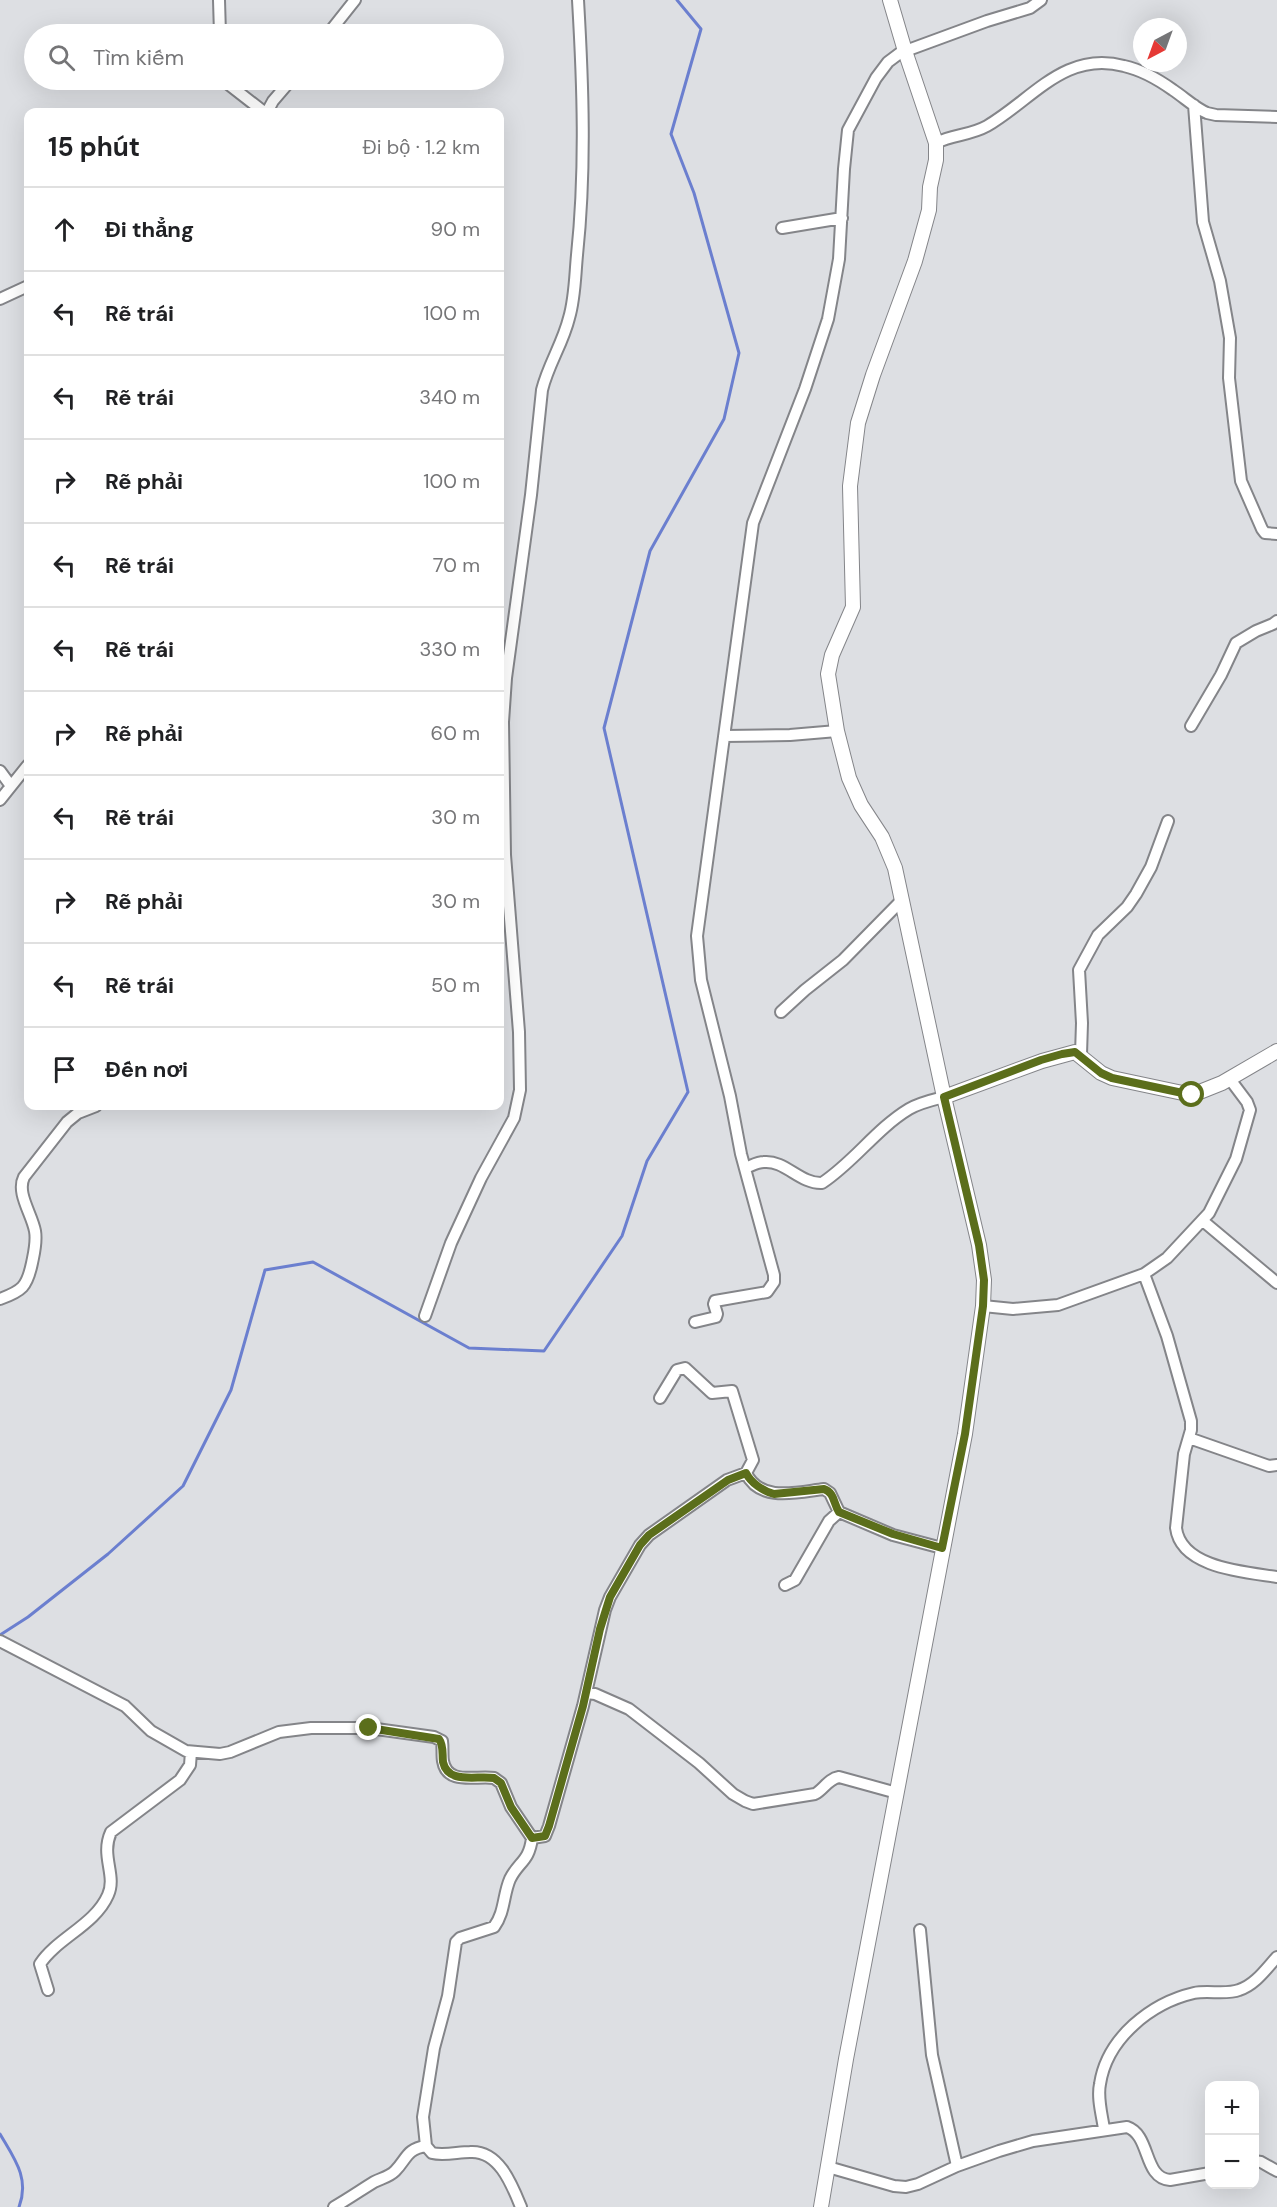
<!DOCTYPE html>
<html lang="vi">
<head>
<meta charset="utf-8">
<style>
	:root { --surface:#fff; --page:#f2f2f2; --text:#202124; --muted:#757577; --line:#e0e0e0 }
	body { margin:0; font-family:"DM Sans",sans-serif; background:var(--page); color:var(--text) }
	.controls { position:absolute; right:18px; bottom:18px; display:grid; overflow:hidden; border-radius:12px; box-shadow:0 6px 24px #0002 }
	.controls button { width:54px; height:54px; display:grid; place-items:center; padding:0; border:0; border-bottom:2px solid var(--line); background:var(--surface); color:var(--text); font:30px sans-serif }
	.compass { position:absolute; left:1133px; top:18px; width:54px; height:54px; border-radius:50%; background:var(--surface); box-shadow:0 6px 24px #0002; rotate:221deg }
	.stop { position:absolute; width:18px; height:18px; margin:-14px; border:4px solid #5b6e1b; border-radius:50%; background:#fff }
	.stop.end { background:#5b6e1b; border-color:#fff; box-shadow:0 2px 6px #0008 }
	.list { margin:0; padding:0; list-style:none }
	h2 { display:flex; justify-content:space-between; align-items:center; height:78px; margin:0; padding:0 24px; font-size:26px }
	h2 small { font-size:20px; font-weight:400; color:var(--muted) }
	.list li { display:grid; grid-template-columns:39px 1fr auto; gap:18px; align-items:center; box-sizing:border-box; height:84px; padding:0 24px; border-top:2px solid var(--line) }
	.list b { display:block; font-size:22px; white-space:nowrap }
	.list em { font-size:20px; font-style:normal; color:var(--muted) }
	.icon { flex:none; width:33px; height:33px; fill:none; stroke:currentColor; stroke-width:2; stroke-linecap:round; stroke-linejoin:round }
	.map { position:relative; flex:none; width:1277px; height:2207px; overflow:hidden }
	.search { position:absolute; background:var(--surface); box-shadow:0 6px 24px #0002; left:24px; top:24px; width:480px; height:66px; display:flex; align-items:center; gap:15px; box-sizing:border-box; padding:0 21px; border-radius:33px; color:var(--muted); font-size:22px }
	.panel { position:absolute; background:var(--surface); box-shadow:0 6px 24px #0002; left:24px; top:108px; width:480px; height:1002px; border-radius:12px }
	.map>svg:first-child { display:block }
</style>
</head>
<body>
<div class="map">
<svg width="1277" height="2207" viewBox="0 0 1277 2207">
	<rect width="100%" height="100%" fill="#dddfe3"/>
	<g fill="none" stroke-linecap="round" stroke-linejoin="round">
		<path stroke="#6b7fcf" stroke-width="3" d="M0,1635L28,1617L108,1554L183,1486L231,1390L265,1270L313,1262L469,1348L544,1351L622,1236L647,1161L688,1092L604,728L650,551L724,419L739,353L694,193L671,134L701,29L677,0
			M0,2134C14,2158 30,2178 19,2207"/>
		<defs>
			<path id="minor" d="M219,0L220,34
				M328,34L355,0
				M223,80L264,112
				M1194,105L1203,222L1220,281L1230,338L1229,378L1241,481L1262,529L1265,533L1277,534
				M267,112L273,101L291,80
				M936,143C953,134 969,136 987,126C1032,100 1065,50 1124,66C1142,70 1159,80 1173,90C1185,98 1195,108 1207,113L1216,115L1277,117
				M782,228L842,218
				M0,299L28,286
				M1191,726L1221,675L1236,643L1256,631L1273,624L1277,621
				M724,736L790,735L837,731
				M0,771L11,786
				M0,800L28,765
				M781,1012L805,990L843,960L901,901
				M1081,1054L1082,1023L1079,970L1098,935L1127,907L1136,894L1151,867L1168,821
				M745,1168C751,1166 757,1162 764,1162C785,1160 800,1184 822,1183C854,1162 876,1129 909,1109C919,1103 932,1100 944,1097
				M1203,1221L1277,1283
				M1144,1274L1167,1336L1191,1421V1430L1184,1454L1176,1528C1181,1568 1245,1572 1277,1577
				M0,1299C22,1291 27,1287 32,1263C34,1253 37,1242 35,1231C32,1214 16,1193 24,1177L67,1122L78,1113L96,1106
				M983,1306L1013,1309L1058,1305L1144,1274L1167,1258L1209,1213L1236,1159L1250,1110L1247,1102L1229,1078
				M425,1316L451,1243L481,1178L514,1118L520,1090L519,1032L505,855L503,722L506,678L531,495L542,390C548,365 563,343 569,318C575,298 575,276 577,255C586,170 583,85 578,0
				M695,1322L716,1317L717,1314L714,1304L715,1301L767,1292L774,1282V1275L741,1154L730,1096L701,980L697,936L753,523L805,389L828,319L839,259L844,169L848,130L876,78L888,62L900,53L987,21L1030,8L1041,0
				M660,1398L677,1370L685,1368L712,1393L732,1391L753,1460L746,1473C760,1503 798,1492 824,1489L830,1493L839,1512L893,1535L942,1548
				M1189,1438L1269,1466L1277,1465
				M785,1585L795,1580L829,1521L839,1512
				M0,1641L125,1706L151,1731L186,1751L220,1754L230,1752L279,1732L311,1728H369L434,1737L442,1741C443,1748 442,1755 443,1761C447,1786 477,1775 494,1778L501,1783L511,1807L532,1838L545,1836L549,1826L583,1706L605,1610L610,1597L640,1545L649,1535L727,1480L746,1473
				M586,1693L595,1694L629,1709L699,1763L733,1794L745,1801L753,1804L815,1794C824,1789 828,1779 839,1777L897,1793
				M920,1930L932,2055L957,2166
				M48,1990L40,1964C57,1938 95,1925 108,1895C117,1875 100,1856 111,1832L180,1780L190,1765L191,1752
				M1104,2129C1102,2115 1097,2098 1100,2084C1107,2038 1151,2003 1194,1993C1208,1990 1226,1995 1239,1990C1255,1985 1266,1969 1277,1957
				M1254,2161L1261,2162L1277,2171
				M828,2167L894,2186L906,2187L918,2184L957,2166L999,2151L1033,2141L1127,2127C1151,2135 1143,2178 1170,2180L1210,2173
				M334,2207C348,2199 361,2190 374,2182C382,2178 389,2177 395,2171C407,2159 406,2149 426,2146
				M521,2207C512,2185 499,2150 470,2152C458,2152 444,2156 432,2153L426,2146L423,2117L434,2048L448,1996L456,1942L460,1938L494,1927C505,1912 503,1895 510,1879C519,1861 529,1862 532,1838"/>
			<path id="tertiary" d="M944,1097L1042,1061L1075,1052L1101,1073L1112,1078L1192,1095L1222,1083L1277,1051
				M821,2207L846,2059L965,1434L983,1306L984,1280L979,1245L944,1097L895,868L882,837L861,805L849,778L837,731L828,674L832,655L853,607L850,486L858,423L873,375L915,261L929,210L930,187L936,160V143L905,51L890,0"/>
		</defs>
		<use href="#minor" stroke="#848589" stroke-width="14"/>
		<use href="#tertiary" stroke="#848589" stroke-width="16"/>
		<use href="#minor" stroke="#fff" stroke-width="10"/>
		<use href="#tertiary" stroke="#fff" stroke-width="14"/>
	</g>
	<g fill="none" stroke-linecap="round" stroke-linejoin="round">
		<path stroke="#5b6e1b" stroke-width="8" d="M369,1728L439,1739C444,1746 442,1754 443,1762C448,1785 477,1775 494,1778L501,1783L511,1807L532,1838L545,1836L549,1826L583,1706L600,1629L610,1597L640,1545L649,1535L728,1480L746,1473C751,1483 763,1491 774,1494L824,1489C835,1493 833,1503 839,1512L893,1534L942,1548L965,1434L983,1306L984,1280L979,1245L944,1097L1041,1060L1062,1054L1075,1052L1101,1073L1112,1078L1192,1095"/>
	</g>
</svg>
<div class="controls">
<button>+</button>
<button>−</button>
</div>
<svg class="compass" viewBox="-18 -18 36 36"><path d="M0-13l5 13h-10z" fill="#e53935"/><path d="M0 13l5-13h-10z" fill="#757577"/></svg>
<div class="stop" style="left:1192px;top:1095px"></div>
<div class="stop end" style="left:369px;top:1728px"></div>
<div class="search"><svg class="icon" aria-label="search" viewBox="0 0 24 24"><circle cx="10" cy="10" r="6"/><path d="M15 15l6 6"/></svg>Tìm kiếm</div>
<section class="panel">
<h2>15 phút<small>Đi bộ · 1.2 km</small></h2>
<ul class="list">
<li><svg class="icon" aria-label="ahead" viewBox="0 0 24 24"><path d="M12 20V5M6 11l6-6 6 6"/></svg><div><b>Đi thẳng</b></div><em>90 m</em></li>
<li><svg class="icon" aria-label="left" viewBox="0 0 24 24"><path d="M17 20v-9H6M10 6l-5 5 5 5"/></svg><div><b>Rẽ trái</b></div><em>100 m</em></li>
<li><svg class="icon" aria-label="left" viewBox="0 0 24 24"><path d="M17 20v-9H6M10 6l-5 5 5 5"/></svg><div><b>Rẽ trái</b></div><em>340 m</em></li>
<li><svg class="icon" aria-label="right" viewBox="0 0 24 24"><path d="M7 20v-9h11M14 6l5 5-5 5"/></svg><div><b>Rẽ phải</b></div><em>100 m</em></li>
<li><svg class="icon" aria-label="left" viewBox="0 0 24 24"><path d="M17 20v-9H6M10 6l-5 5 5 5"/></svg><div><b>Rẽ trái</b></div><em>70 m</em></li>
<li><svg class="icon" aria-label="left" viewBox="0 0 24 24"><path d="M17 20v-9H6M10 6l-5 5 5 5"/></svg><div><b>Rẽ trái</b></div><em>330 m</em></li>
<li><svg class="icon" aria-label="right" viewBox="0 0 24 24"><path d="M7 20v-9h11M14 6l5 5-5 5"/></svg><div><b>Rẽ phải</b></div><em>60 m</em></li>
<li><svg class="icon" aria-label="left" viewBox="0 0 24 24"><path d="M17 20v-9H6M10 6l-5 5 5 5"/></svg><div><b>Rẽ trái</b></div><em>30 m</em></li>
<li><svg class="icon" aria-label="right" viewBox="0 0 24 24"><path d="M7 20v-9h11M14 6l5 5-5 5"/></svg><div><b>Rẽ phải</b></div><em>30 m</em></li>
<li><svg class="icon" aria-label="left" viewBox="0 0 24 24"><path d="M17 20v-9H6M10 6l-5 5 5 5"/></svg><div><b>Rẽ trái</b></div><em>50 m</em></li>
<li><svg class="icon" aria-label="arrive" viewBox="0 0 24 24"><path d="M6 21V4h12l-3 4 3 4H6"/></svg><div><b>Đến nơi</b></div></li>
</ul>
</section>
</div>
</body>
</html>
